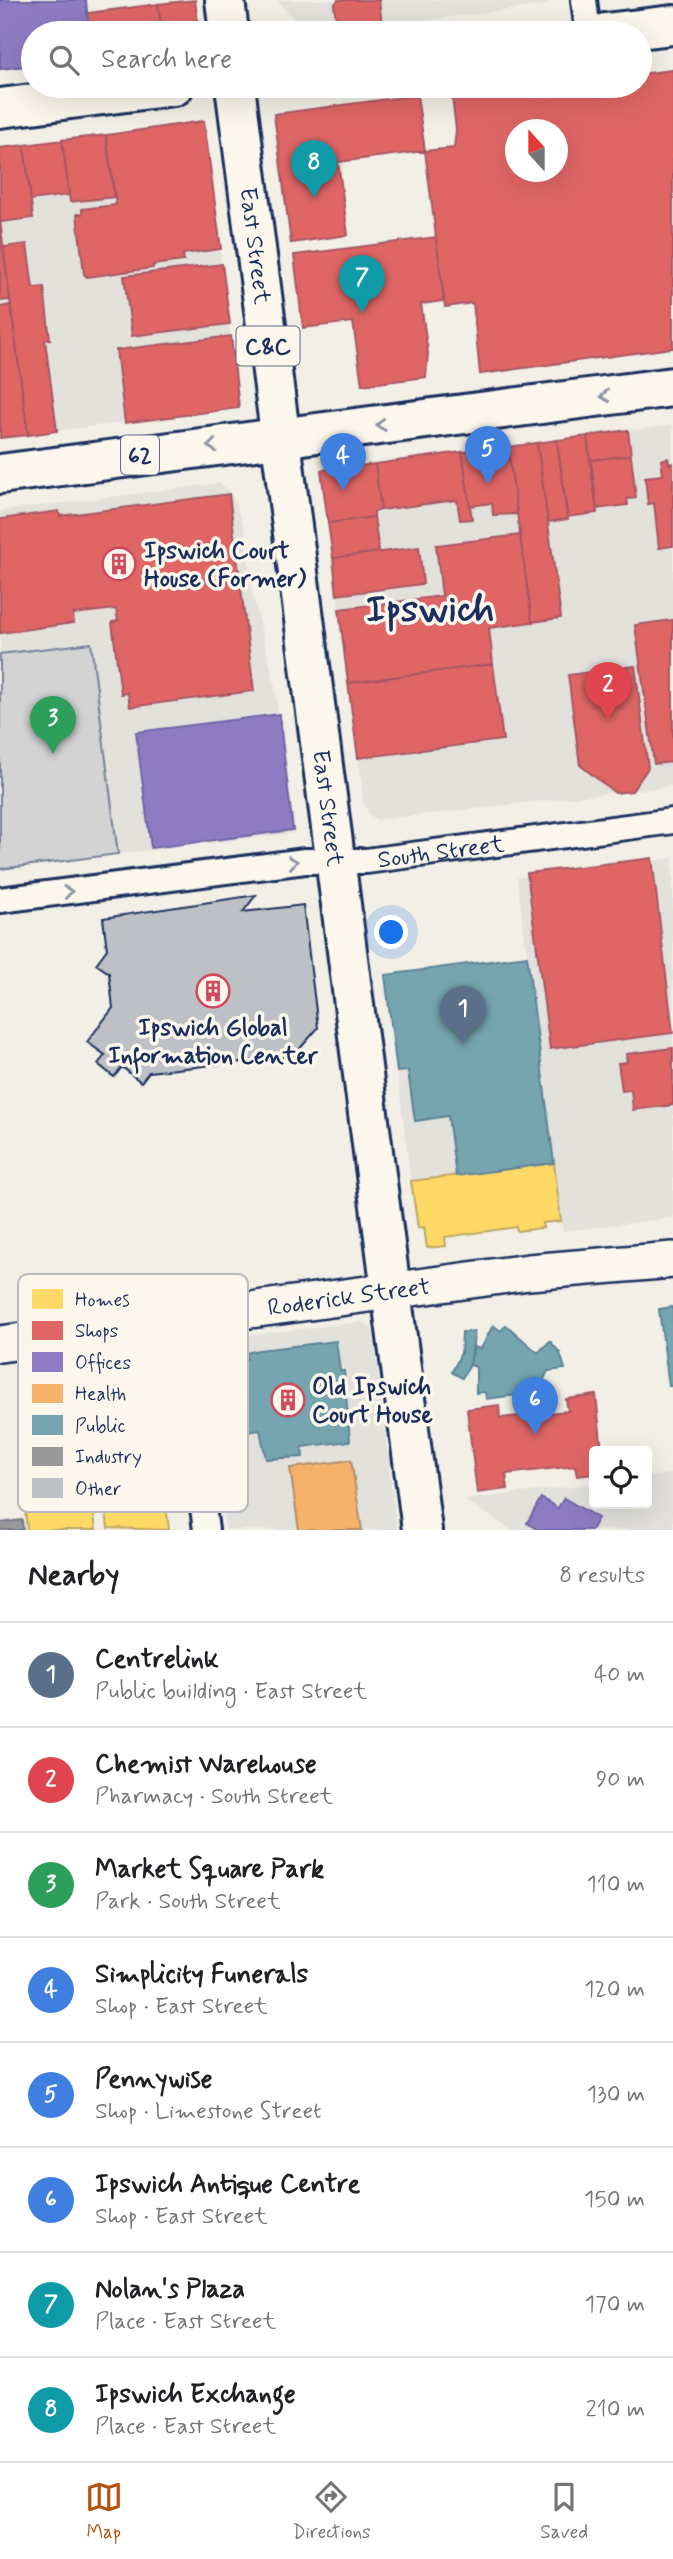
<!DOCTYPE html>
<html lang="en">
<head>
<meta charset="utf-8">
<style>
	:root { --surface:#fff; --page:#f2f2f2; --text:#202124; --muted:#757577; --line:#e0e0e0; --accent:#b45309 }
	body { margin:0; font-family:Mynerve,sans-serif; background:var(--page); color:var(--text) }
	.controls { position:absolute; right:21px; bottom:21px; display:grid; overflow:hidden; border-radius:7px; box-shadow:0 7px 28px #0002 }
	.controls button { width:63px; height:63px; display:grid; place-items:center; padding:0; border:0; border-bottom:2px solid var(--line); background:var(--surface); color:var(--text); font:35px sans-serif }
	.compass { position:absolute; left:505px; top:119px; width:63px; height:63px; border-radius:50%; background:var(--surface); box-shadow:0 7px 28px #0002; rotate:339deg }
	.you { position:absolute; left:392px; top:933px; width:24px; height:24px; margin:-18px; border:5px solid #fff; border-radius:50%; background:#1a73e8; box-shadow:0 0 0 10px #1a73e833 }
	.badge { display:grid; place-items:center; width:46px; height:46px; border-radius:50%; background:var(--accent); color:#fff; font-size:23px; font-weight:700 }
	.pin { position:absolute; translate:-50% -58px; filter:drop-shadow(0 2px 4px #0008) }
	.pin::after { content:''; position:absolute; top:37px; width:24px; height:21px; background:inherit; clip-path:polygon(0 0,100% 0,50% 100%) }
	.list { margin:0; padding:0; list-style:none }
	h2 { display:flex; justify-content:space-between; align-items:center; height:91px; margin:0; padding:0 28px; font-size:30px }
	h2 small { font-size:23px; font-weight:400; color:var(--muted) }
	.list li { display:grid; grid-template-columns:46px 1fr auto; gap:21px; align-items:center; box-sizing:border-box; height:105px; padding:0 28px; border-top:2px solid var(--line) }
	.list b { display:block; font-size:26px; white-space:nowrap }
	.list p { margin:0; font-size:23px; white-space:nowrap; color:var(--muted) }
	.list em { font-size:23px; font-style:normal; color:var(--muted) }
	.icon { flex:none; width:38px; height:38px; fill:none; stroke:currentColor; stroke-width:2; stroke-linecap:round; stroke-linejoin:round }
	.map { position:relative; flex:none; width:673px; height:1530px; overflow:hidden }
	.search { position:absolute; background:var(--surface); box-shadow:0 7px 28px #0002; left:21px; right:21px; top:21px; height:77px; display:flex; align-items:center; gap:18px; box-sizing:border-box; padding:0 24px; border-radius:38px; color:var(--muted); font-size:26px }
	.sheet { height:931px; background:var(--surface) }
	nav { display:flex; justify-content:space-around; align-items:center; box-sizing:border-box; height:98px; border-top:2px solid var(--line); background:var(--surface); font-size:19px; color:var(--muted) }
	nav a { display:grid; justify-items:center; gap:4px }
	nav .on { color:var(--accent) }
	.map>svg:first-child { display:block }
</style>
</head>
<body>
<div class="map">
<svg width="673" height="1530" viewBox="0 0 673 1530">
	<rect width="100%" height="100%" fill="#f2efe6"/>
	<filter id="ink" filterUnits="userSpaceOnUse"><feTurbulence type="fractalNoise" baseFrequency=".0143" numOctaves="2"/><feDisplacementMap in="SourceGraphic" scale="14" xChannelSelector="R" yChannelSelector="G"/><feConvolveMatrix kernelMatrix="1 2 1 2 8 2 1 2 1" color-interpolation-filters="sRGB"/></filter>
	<g filter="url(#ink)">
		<path fill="#e2e1dc" d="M277,0H547L548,5L325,33L297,22Z
			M204,121L239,408L0,438V148Z
			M673,425V786L377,820L369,814L364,804L321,470Z
			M220,483L232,494L245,530L253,596L274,681L294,833L118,854L91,643L0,654V511Z
			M673,858V1218L563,1231L554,1163L411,1181L385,975L527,956L517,878Z
			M360,1322L370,1326L373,1332L397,1530H226L204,1356L207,1343L217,1339Z
			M673,1473V1530H512L464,1500L594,1484V1504H647V1477Z"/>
		<path fill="#d2d3d2" stroke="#768198" stroke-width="2" d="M91,643L118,854L0,869V654Z"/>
		<path fill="#ffd966" stroke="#bba664" stroke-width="2" d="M554,1163L561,1221L542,1223L543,1228L517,1231L516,1227L445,1237L446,1246L427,1248L424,1227L418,1228L411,1181Z
			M46,1390V1396L68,1393L79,1459L49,1461V1465L26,1468L17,1400L39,1397L38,1391Z
			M165,1497L169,1530L108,1528L106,1512L118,1510L117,1504Z
			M92,1500L96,1530H27L25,1509Z"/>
		<path fill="#e06666" stroke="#a55664" stroke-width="2" fill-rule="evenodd" d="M195,0L199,33H162L158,4Z
			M338,0H379L382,25L378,30L338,33L334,5Z
			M158,4L162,33H89L87,13Z
			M673,70V348L480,374L473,303L445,307L425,151L454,148L456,129L451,90L485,86H489L491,93L548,86H640V74ZM516,130H558V172H516Z
			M417,95L425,151L338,162L348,235L291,243L274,114Z
			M204,121L221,249L183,254L184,261L153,265V268L87,277L84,274L77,214H82V209L116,205L106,135Z
			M106,135L114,197L70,202L62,140Z
			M62,140L69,195L31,200L24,145Z
			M24,145L33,218L0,222V148Z
			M0,220L10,300L0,301Z
			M436,237L444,301L421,304L428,353L426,377L362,385L353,322L303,328L294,255Z
			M27,244L33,288L44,287L50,339L45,340L57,431L28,435L3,247Z
			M222,264L230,324L132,336L124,276Z
			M11,305L28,435L0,438V307Z
			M231,336L239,408L125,423L116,350Z
			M628,430L631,455L590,460L587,436Z
			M587,436L597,513L567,517L557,440Z
			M557,440L568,519L548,522L537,443Z
			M537,443L561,618L532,622L508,447Z
			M508,447L517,514L493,515L492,503L470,506L462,452Z
			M462,452L472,519L460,520L457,500L381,510L375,464Z
			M631,455L636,498L627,499L628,505L597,509L591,460Z
			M668,458L669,464L673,463V546L659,548L654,503L648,504L645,477L663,475L661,460Z
			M375,464L381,510L374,512V517L328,523L321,470Z
			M229,494L254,691L130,707L128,693L121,694L112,622L118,621L116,609L73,614L74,623L0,633V519L59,511L60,516Z
			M374,517L379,552L333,558L328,523Z
			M520,535L532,622L489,628L493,664L348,683L339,609L442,596L436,545Z
			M419,547L423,584L337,595L333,558Z
			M673,620V762L654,764L635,625Z
			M493,664L503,740L358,758L348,683Z
			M635,666L648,768L632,791L615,793L580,765L568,675Z
			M652,858L673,1033L550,1049L527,873Z
			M673,1048V1105L633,1110L631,1090L622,1091L618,1063L627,1062L626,1054Z
			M596,1395L602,1451H594V1474L577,1476L575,1466L506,1474L508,1489L477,1493L467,1409L499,1405L500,1418L568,1411L566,1399Z"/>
		<path fill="#8e7cc3" stroke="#6c65a5" stroke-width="2" d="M0,0H86L89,33H33V65L0,69Z
			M279,714L293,830L151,848L136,732Z
			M541,1498L558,1508L564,1498L598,1518L591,1530H538L527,1523Z"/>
		<path fill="#f6b26b" stroke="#b48b67" stroke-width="2" d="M351,1460L362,1530H299L290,1468Z"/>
		<path fill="#76a5af" stroke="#5b8297" stroke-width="2" d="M527,956L554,1163L456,1176L448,1116L415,1121L408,1071L397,1072L385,975Z
			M673,1307V1386H669L659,1309Z
			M493,1325L501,1331L506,1325L538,1353L550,1341L560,1353L565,1369L548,1371L540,1387L517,1392V1395L486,1399L485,1392L476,1393V1367L470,1365L474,1347L481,1349Z
			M462,1332H474V1337L470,1365L462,1378L452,1372L461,1353Z
			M336,1341L340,1371H344L350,1441L302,1447L303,1457L266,1459L260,1430L231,1434L223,1376L234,1375L233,1363L247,1359L246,1353L259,1350Z"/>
		<path fill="#999" stroke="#737987" stroke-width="2" d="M22,1520L23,1530H0V1523Z"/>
		<path fill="#bdc0c4" stroke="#1b2f5e" stroke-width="2" d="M256,895L243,912L303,905L318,1028L290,1060L287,1057L149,1072L141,1082L122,1067L114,1077L98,1064L105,1055L87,1042L113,1008L109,973L96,964L107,949L103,918Z"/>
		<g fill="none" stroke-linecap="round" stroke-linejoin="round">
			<defs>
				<g id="street">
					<path d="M584,0L588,33"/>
					<path id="s1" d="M0,900L305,861H366L673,821"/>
					<path d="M178,1321L206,1530"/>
				</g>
				<g id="secondary">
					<path id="s2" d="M0,1344L529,1272L673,1260"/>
				</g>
				<g id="primary">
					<path d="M225,0L229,33"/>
					<path d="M605,33L673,25"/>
					<path id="s3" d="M235,86L422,1530"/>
					<path d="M0,108L174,86"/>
					<path d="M0,474L673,387"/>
				</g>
			</defs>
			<use href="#street" stroke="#1b2f5e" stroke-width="30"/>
			<use href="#secondary" stroke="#1b2f5e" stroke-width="40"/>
			<use href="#primary" stroke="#1b2f5e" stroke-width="44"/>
			<use href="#street" stroke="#fbf7ec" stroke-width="24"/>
			<use href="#secondary" stroke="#fbf7ec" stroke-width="35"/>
			<use href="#primary" stroke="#fbf7ec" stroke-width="38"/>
		</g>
		<defs><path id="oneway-chevron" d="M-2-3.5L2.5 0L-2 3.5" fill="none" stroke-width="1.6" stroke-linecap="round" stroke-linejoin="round" transform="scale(1.75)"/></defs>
		<g stroke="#8b93a5">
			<use href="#oneway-chevron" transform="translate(605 396) rotate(173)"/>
			<use href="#oneway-chevron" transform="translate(381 425) rotate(172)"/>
			<use href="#oneway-chevron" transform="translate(212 446) rotate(173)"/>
			<use href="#oneway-chevron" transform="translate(293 862) rotate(-8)"/>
			<use href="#oneway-chevron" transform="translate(68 892) rotate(-7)"/>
		</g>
	</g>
	<defs>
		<symbol id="building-ring" viewBox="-11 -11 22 22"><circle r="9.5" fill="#fbf7ec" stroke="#d1495b" stroke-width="1.5"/><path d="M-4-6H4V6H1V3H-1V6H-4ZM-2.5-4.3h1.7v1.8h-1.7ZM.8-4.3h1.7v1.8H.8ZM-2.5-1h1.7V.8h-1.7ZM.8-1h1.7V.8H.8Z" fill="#d1495b"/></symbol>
	</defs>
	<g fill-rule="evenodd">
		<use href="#building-ring" x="100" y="545" width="38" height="38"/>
		<use href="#building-ring" x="194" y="972" width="38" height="38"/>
		<use href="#building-ring" x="269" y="1381" width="38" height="38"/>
	</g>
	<g text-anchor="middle" stroke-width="7" stroke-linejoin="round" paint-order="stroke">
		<g fill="#fbf7ec" stroke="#5e6b89" stroke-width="2">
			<rect x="236.5" y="326.5" width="63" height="39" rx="5"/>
			<rect x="121" y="435.5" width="38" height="39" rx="5"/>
		</g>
		<g font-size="23" font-weight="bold" fill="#1b2f5e">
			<text x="268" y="354">C&amp;C</text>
			<text x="140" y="463">62</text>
		</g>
		<g font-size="24" fill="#1b2f5e" stroke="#fbf7ec">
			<text dy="8" stroke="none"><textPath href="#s3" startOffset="161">East Street</textPath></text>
			<text dy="8" stroke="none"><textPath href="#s3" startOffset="728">East Street</textPath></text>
			<text dy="8" stroke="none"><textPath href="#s1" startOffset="444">South Street</textPath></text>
			<text dy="8" stroke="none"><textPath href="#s2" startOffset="352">Roderick Street</textPath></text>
		</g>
		<g font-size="24" font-weight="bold" fill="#1b2f5e" stroke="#fbf7ec" text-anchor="start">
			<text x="144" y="558">Ipswich Court<tspan x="144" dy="28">House (Former)</tspan></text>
			<text x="213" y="1035" text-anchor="middle">Ipswich Global<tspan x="213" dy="28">Information Center</tspan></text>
			<text x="312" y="1394">Old Ipswich<tspan x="312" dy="28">Court House</tspan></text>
		</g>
		<g font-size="38" font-weight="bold" fill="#1b2f5e" stroke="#fbf7ec">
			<text x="430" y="621">Ipswich</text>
		</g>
	</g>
	<rect x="18" y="1274" width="230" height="238" rx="10" fill="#fbf7ec" stroke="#b8bbc1" stroke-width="2"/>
	<rect x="32" y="1289" width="31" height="20" fill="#ffd966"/>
	<rect x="32" y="1321" width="31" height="19" fill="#e06666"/>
	<rect x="32" y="1352" width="31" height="20" fill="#8e7cc3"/>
	<rect x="32" y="1384" width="31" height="19" fill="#f6b26b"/>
	<rect x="32" y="1415" width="31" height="20" fill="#76a5af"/>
	<rect x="32" y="1447" width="31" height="19" fill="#999"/>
	<rect x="32" y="1478" width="31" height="20" fill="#bdc0c4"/>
	<g font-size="19" fill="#1b2f5e">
		<text x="75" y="1306">Homes</text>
		<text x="75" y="1337">Shops</text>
		<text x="75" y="1369">Offices</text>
		<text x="75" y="1400">Health</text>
		<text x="75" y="1432">Public</text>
		<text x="75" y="1463">Industry</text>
		<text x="75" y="1495">Other</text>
	</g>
</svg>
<div class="controls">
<button><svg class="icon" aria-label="locate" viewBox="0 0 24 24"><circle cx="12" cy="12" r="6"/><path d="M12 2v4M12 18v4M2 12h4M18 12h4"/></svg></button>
</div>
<svg class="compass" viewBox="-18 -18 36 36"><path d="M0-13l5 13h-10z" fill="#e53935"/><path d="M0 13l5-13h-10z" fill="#757577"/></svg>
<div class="you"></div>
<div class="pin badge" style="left:463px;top:1044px;background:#5c6f8a">1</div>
<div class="pin badge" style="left:608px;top:720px;background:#e0444e">2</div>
<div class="pin badge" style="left:53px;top:754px;background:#2e9e5b">3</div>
<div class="pin badge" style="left:343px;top:491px;background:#3f7fe0">4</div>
<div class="pin badge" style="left:488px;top:484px;background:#3f7fe0">5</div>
<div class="pin badge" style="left:535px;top:1435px;background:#3f7fe0">6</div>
<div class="pin badge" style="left:362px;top:313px;background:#0f9aa8">7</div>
<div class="pin badge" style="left:314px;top:198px;background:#0f9aa8">8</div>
<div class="search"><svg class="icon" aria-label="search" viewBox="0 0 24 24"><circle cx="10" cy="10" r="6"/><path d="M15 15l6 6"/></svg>Search here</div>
</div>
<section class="sheet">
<h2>Nearby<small>8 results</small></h2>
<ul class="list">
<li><span class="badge" style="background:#5c6f8a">1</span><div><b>Centrelink</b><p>Public building · East Street</p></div><em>40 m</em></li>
<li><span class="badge" style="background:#e0444e">2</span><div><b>Chemist Warehouse</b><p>Pharmacy · South Street</p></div><em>90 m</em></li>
<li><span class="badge" style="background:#2e9e5b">3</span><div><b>Market Square Park</b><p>Park · South Street</p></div><em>110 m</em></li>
<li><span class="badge" style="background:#3f7fe0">4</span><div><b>Simplicity Funerals</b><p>Shop · East Street</p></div><em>120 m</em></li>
<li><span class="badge" style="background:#3f7fe0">5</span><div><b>Pennywise</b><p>Shop · Limestone Street</p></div><em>130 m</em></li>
<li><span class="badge" style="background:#3f7fe0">6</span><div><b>Ipswich Antique Centre</b><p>Shop · East Street</p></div><em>150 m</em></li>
<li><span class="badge" style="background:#0f9aa8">7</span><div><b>Nolan's Plaza</b><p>Place · East Street</p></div><em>170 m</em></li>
<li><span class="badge" style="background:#0f9aa8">8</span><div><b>Ipswich Exchange</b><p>Place · East Street</p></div><em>210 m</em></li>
</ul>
</section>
<nav>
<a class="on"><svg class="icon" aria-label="map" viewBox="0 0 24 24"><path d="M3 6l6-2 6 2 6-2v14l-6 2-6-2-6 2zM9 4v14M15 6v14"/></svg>Map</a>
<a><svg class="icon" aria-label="directions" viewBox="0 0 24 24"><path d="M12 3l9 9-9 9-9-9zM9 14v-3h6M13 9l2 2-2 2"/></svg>Directions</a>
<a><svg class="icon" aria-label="saved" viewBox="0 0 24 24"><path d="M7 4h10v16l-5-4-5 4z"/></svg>Saved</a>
</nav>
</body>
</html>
